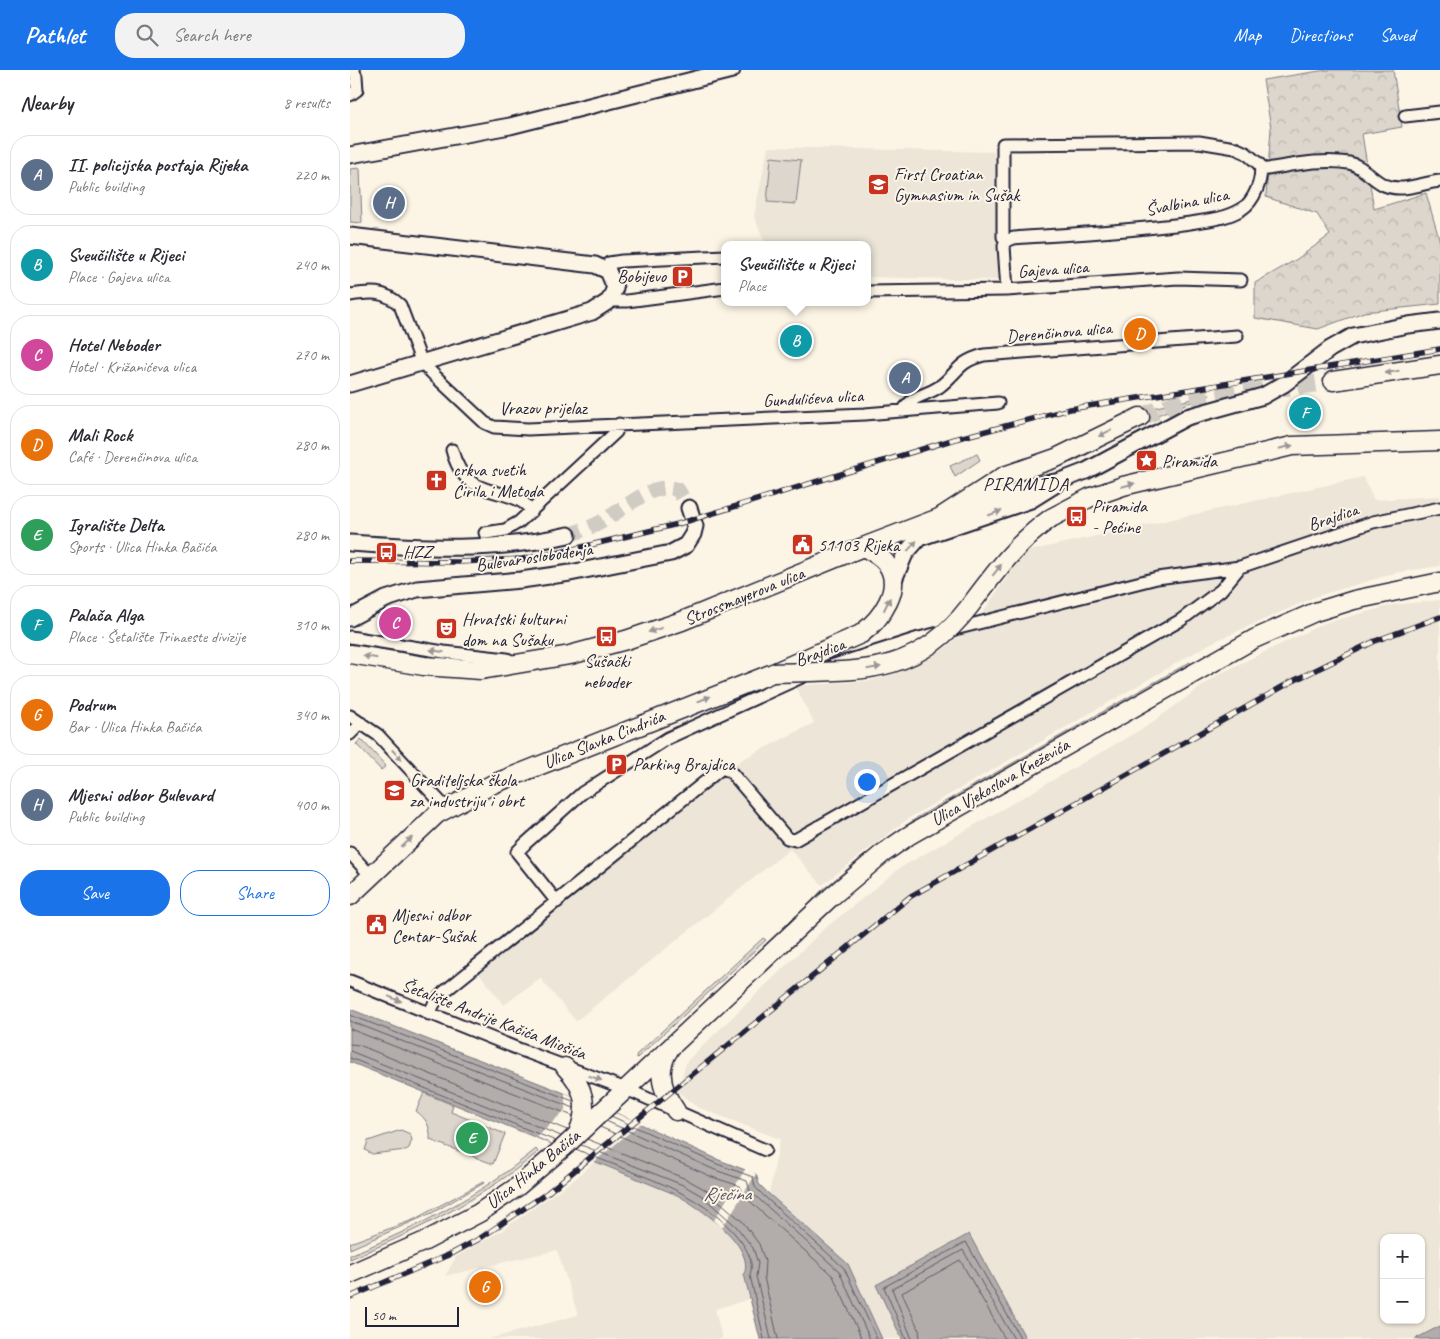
<!DOCTYPE html>
<html lang="en">
<head>
<meta charset="utf-8">
<style>
	:root { --surface:#fff; --page:#f2f2f3; --text:#2b2b33; --muted:#7c7c81; --line:#e1e1e2; --accent:#1a73e8 }
	body { margin:0; font-family:Caveat,sans-serif; background:var(--page); color:var(--text) }
	.controls { position:absolute; right:15px; bottom:15px; display:grid; overflow:hidden; border-radius:10px; box-shadow:0 1px 4px #0004 }
	.controls button { width:45px; height:45px; display:grid; place-items:center; padding:0; border:0; border-bottom:1px solid var(--line); background:var(--surface); color:var(--text); font:25px sans-serif }
	.scale { position:absolute; left:15px; bottom:12px; width:94px; box-sizing:border-box; padding-left:5px; border:2px solid #22223b; border-top:0; font-size:14px; line-height:18px; white-space:nowrap; color:#22223b; -webkit-text-stroke:4px #fcf5e5; paint-order:stroke }
	.you { position:absolute; left:516px; top:711px; width:18px; height:18px; margin:-12px; border:4px solid #fff; border-radius:50%; background:#1a73e8; box-shadow:0 0 0 8px #1a73e833 }
	.badge { display:grid; place-items:center; width:32px; height:32px; border-radius:50%; background:var(--accent); color:#fff; font-size:16px; font-weight:700 }
	.pin { position:absolute; translate:-50% -50%; border:2px solid #fff; box-shadow:0 1px 5px #0006 }
	.popup { position:absolute; left:371px; top:171px; width:150px; height:65px; box-sizing:border-box; display:grid; place-content:center; border-radius:10px; background:var(--surface); filter:drop-shadow(0 1px 4px #0005); font-size:16px; white-space:nowrap; color:var(--muted) }
	.popup b { font-size:19px; color:var(--text) }
	.popup::after { content:''; position:absolute; left:50%; top:100%; margin-left:-10px; border:10px solid transparent; border-top-color:var(--surface) }
	.list { margin:0; padding:0; list-style:none }
	h2 { display:flex; justify-content:space-between; align-items:center; height:65px; margin:0; padding:0 20px; font-size:21px }
	h2 small { font-size:16px; font-weight:400; color:var(--muted) }
	.list li { display:grid; grid-template-columns:32px 1fr auto; gap:15px; align-items:center; box-sizing:border-box; height:80px; margin:0 10px 10px; padding:0 10px; border:1px solid var(--line); border-radius:20px }
	.list b { display:block; font-size:19px; white-space:nowrap }
	.list p { margin:0; font-size:16px; white-space:nowrap; color:var(--muted) }
	.list em { font-size:16px; font-style:normal; color:var(--muted) }
	.actions { display:flex; gap:10px; padding:15px 20px }
	.actions a { flex:1; padding:11px 0; border:1px solid var(--accent); border-radius:20px; text-align:center; font-size:18px; color:var(--accent) }
	.actions .main { background:var(--accent); color:#fff }
	.icon { flex:none; width:28px; height:28px; fill:none; stroke:currentColor; stroke-width:2; stroke-linecap:round; stroke-linejoin:round }
	.map { position:relative; flex:none; width:1090px; height:1269px; overflow:hidden }
	header { display:flex; align-items:center; gap:30px; box-sizing:border-box; height:70px; padding:0 25px; background:var(--accent); color:#fff }
	header strong { font-size:24px }
	nav { display:flex; gap:28px; margin-inline-start:auto; font-size:18px }
	.search { width:350px; height:45px; background:var(--page); display:flex; align-items:center; gap:12px; box-sizing:border-box; padding:0 18px; border-radius:20px; color:var(--muted); font-size:19px }
	main { display:flex }
	aside { flex:1; background:var(--surface) }
	.map>svg:first-child { display:block }
</style>
</head>
<body>
<header>
<strong>Pathlet</strong>
<div class="search"><svg class="icon" aria-label="search" viewBox="0 0 24 24"><circle cx="10" cy="10" r="6"/><path d="M15 15l6 6"/></svg>Search here</div>
<nav><a>Map</a><a>Directions</a><a>Saved</a></nav>
</header>
<main>
<aside>
<h2>Nearby<small>8 results</small></h2>
<ul class="list">
<li><span class="badge" style="background:#5c6f8a">A</span><div><b>II. policijska postaja Rijeka</b><p>Public building</p></div><em>220 m</em></li>
<li><span class="badge" style="background:#0f9aa8">B</span><div><b>Sveučilište u Rijeci</b><p>Place · Gajeva ulica</p></div><em>240 m</em></li>
<li><span class="badge" style="background:#d1479c">C</span><div><b>Hotel Neboder</b><p>Hotel · Križanićeva ulica</p></div><em>270 m</em></li>
<li><span class="badge" style="background:#e8710a">D</span><div><b>Mali Rock</b><p>Café · Derenčinova ulica</p></div><em>280 m</em></li>
<li><span class="badge" style="background:#2e9e5b">E</span><div><b>Igralište Delta</b><p>Sports · Ulica Hinka Bačića</p></div><em>280 m</em></li>
<li><span class="badge" style="background:#0f9aa8">F</span><div><b>Palača Alga</b><p>Place · Šetalište Trinaeste divizije</p></div><em>310 m</em></li>
<li><span class="badge" style="background:#e8710a">G</span><div><b>Podrum</b><p>Bar · Ulica Hinka Bačića</p></div><em>340 m</em></li>
<li><span class="badge" style="background:#5c6f8a">H</span><div><b>Mjesni odbor Bulevard</b><p>Public building</p></div><em>400 m</em></li>
</ul>
<div class="actions"><a class="main">Save</a><a>Share</a></div>
</aside>
<div class="map">
<svg width="1090" height="1269" viewBox="0 0 1090 1269">
	<defs>
		<pattern id="forest-crowns" width="20" height="18" patternUnits="userSpaceOnUse" patternTransform="scale(1.25)"><rect width="20" height="18" fill="#dcd6cc"/><path d="M2 6a3 3 0 1 1 6 0M12 15a3 3 0 1 1 6 0" fill="none" stroke="#bcb7b0"/></pattern>
	</defs>
	<rect width="100%" height="100%" fill="#fcf5e5"/>
	<filter id="ink" filterUnits="userSpaceOnUse"><feTurbulence type="fractalNoise" baseFrequency=".02" numOctaves="2"/><feDisplacementMap in="SourceGraphic" scale="10" xChannelSelector="R" yChannelSelector="G"/><feConvolveMatrix kernelMatrix="1 2 1 2 8 2 1 2 1" color-interpolation-filters="sRGB"/></filter>
	<g filter="url(#ink)">
		<path fill="#ece5d8" fill-rule="evenodd" d="M418,77L644,82L649,210L517,207V175H416L404,146Z
			M1013,407L1024,430L1090,426V496L1049,502L967,526L861,573L559,748L472,815L440,779L226,951L190,908L154,935L128,902L374,702L393,689L464,653L445,616L518,611L548,603L573,592L595,578L627,551L665,495L679,481Z
			M1090,530V1256L1065,1269H676L619,1164L527,1215L552,1269H532L498,1194L419,1124L430,1069L347,1037L327,1021L337,991L473,860L550,798L797,656L869,604L975,553L1043,535ZM1034,1168H1071V1250H1034Z
			M244,1092L327,1125L345,1135L378,1164L393,1183L397,1197L394,1204L400,1229L365,1239L372,1269H139L228,1245L207,1180L95,1206L106,1187L151,1161L225,1109Z"/>
		<path fill="#dcd6cc" stroke="#7f7c84" d="M421,87L451,90L446,134L417,132Z
			M10,98L12,153L0,152V99Z
			M860,325L812,343L793,353L789,341Z
			M788,357L727,390L650,419L649,416L725,388Z
			M627,384L630,390L605,407L600,396Z
			M840,592L841,595L461,832L471,821L512,787L568,747Z
			M11,669L36,696L31,700L6,674Z
			M413,868L416,870L287,988L286,985Z
			M74,1023L103,1035L101,1042L155,1064L143,1094L80,1070C81,1057 76,1048 66,1041Z
			M51,1060L60,1064L62,1070L59,1078L56,1080L22,1084L15,1080L18,1071Z
			M186,1079L188,1082C131,1130 68,1160 0,1189V1185C70,1156 126,1128 186,1079Z
			M133,1112L134,1113L82,1143L0,1179V1173L63,1150Z"/>
		<path fill="url(#forest-crowns)" stroke="#7f7c84" d="M976,0H1043L1052,57L1012,64L1024,139L1076,123L1090,172V234L1014,242L968,259L905,248V213L947,189L980,165L967,144L916,127L921,58L913,10Z"/>
		<path fill="#b2adab" stroke="#78757e" d="M0,939L273,1046L369,1090L406,1104L409,1114L419,1124L498,1194L532,1269H410L394,1204C406,1176 349,1137 327,1125L0,992Z
			M619,1164L676,1269H552L526,1215Z
			M1090,1256V1269H1065Z"/>
		<path fill="#fcf5e5" d="M215,1023L285,1051L291,1053L244,1092L238,1090L187,1067L215,1040Z
			M396,1098L406,1104L372,1158L364,1150Z"/>
		<g fill="none" stroke-linecap="round" stroke-linejoin="round">
			<path stroke="#5c5a68" stroke-width="1" d="M0,945L223,1031
				M0,951L224,1038
				M0,959L223,1046
				M0,974L9,975L217,1060
				M0,981L211,1066
				M0,988L206,1071
				M261,1046L367,1094L403,1107L405,1117L415,1127L494,1198L527,1269
				M256,1051L365,1100L397,1111L400,1121L411,1131L489,1201L520,1269
				M250,1057L362,1107L390,1116L394,1125L406,1137L483,1206L512,1269
				M237,1069L336,1109L356,1120L392,1151L409,1174L415,1191L414,1207L428,1269
				M231,1075L333,1115L352,1126L386,1156L403,1178L408,1193L406,1206L421,1269
				M226,1079C283,1105 350,1118 390,1170C398,1181 404,1192 400,1205L414,1269
				M556,1269L534,1217L616,1172L671,1269
				M562,1269L542,1219L613,1180L664,1269
				M570,1269L569,1260L552,1223L610,1190L655,1269"/>
			<path stroke="#d0cbc3" stroke-width="15" stroke-dasharray="15 8" stroke-linecap="butt" d="M218,465C229,461 241,458 251,452C271,442 304,409 328,420L339,438"/>
			<path stroke="#d0cbc3" stroke-width="18" stroke-dasharray="18 9" stroke-linecap="butt" d="M790,347L830,332L983,311"/>
			<defs>
				<path id="street" d="M0,25L7,20L6,6L3,0
					M1055,46L1090,42
					M911,100C939,96 970,88 999,93C1012,95 1021,109 1034,115C1053,123 1071,113 1090,111
					M656,171L664,168C723,164 782,161 840,153C857,150 876,149 892,139C904,131 913,110 910,95L896,83L885,78L849,72L653,74V167L656,171L654,176L657,220
					M254,198L259,193L272,191L375,186
					M517,222L657,220L828,208L891,210
					M0,225C20,222 34,220 50,235L72,293L85,306L135,353L144,357L178,359L515,344L648,333
					M259,231H277L375,218
					M553,341C565,323 574,327 589,317C609,302 607,292 634,285L887,266
					M102,380C116,435 159,412 182,441
					M135,463L155,460L169,452L266,362L269,354
					M0,567L94,582L157,589L163,592
					M478,597L569,568L807,508L890,497L1023,452L1090,438
					M0,646L28,665L96,738
					M0,664L11,653
					M0,783L21,806
					M207,832L167,782L176,773L232,723L318,668L454,606
					M0,911L171,980L276,1019L415,1080
					M79,944L85,932L94,922L372,698L380,701L437,768L445,770L831,550L871,520L890,497"/>
				<path id="secondary" d="M0,85L160,56L382,0
					M0,166L245,195L258,201L265,218L259,231L242,242L0,314
					M603,444L675,418L710,411L736,401L837,347L913,326L934,314L980,279L1003,266L1058,255L1090,251
					M0,473C73,478 146,482 218,465
					M543,512L555,484L569,468L681,430L705,415
					M0,548L36,529L67,519L171,510L220,503L321,483L336,475L343,464L345,456L339,438"/>
				<path id="primary" d="M983,311L1090,295
					M701,448L739,428L773,416L942,376L1090,371
					M0,584L74,596L131,600L220,585L276,570L332,551L513,477L589,448L654,406L706,388L790,347
					M0,826L87,744L143,714L423,603L511,564C531,549 555,517 536,493C530,485 521,481 513,477
					M319,980C305,1001 313,1023 326,1041
					M215,997C235,1017 239,1037 228,1063
					M0,1204L75,1171L129,1143L167,1117L213,1078L481,827L532,784L558,766L904,569L965,542L1004,530L1090,512"/>
			</defs>
			<use href="#street" stroke="#22223b" stroke-width="15"/>
			<use href="#secondary" stroke="#22223b" stroke-width="19"/>
			<use href="#primary" stroke="#22223b" stroke-width="21"/>
			<use href="#street" stroke="#fcf5e5" stroke-width="11"/>
			<use href="#secondary" stroke="#fcf5e5" stroke-width="15"/>
			<use href="#primary" stroke="#fcf5e5" stroke-width="18"/>
			<defs>
				<path id="rail" d="M0,491L109,492L172,489L207,483L328,454L605,369L720,339L1090,279
					M0,1227L103,1183L129,1169L197,1123L561,826L941,612L1025,571L1090,547"/>
			</defs>
			<use href="#rail" stroke="#22223b" stroke-width="5.5"/>
			<use href="#rail" stroke="#fcf5e5" stroke-width="4" stroke-dasharray="11" stroke-linecap="butt"/>
			<defs>
				<path id="primary-bridge" d="M423,603C505,600 564,609 619,537C644,504 667,472 701,448"/>
			</defs>
			<use href="#primary-bridge" stroke="#22223b" stroke-width="21" stroke-linecap="butt"/>
			<use href="#primary-bridge" stroke="#fcf5e5" stroke-width="18"/>
		</g>
		<defs><path id="oneway-solid" d="M-6-.8H1V-3.2L6.5 0L1 3.2V.8H-6Z" transform="scale(1.25)"/></defs>
		<g fill="#9a9698">
			<use href="#oneway-solid" transform="translate(1042 302) rotate(171)"/>
			<use href="#oneway-solid" transform="translate(755 363) rotate(153)"/>
			<use href="#oneway-solid" transform="translate(936 377) rotate(-13)"/>
			<use href="#oneway-solid" transform="translate(778 415) rotate(-15)"/>
			<use href="#oneway-solid" transform="translate(645 443) rotate(-21)"/>
			<use href="#oneway-solid" transform="translate(562 476) rotate(-48)"/>
			<use href="#oneway-solid" transform="translate(647 500) rotate(-52)"/>
			<use href="#oneway-solid" transform="translate(537 534) rotate(-64)"/>
			<use href="#oneway-solid" transform="translate(305 560) rotate(162)"/>
			<use href="#oneway-solid" transform="translate(87 581) rotate(-171)"/>
			<use href="#oneway-solid" transform="translate(20 587) rotate(-170)"/>
			<use href="#oneway-solid" transform="translate(524 598) rotate(-10)"/>
			<use href="#oneway-solid" transform="translate(354 629) rotate(-22)"/>
			<use href="#oneway-solid" transform="translate(47 685) rotate(47)"/>
			<use href="#oneway-solid" transform="translate(57 772) rotate(-43)"/>
			<use href="#oneway-solid" transform="translate(45 929) rotate(22)"/>
			<use href="#oneway-solid" transform="translate(245 1008) rotate(20)"/>
		</g>
	</g>
	<defs>
		<symbol id="school-square" viewBox="-11 -11 22 22"><rect x="-9" y="-9" width="18" height="18" rx="4" fill="#c8321e" stroke="#fcf5e5"/><path d="M0-5L7-2L0 1L-7-2ZM-4 1L0 2.5L4 1V4Q0 6-4 4Z" fill="#fff"/></symbol>
		<symbol id="parking-square" viewBox="-11 -11 22 22"><rect x="-9" y="-9" width="18" height="18" rx="4" fill="#c8321e" stroke="#fcf5e5"/><path d="M-3.5-5.5H1a3.5 3.5 0 0 1 0 7H-1V5.5H-3.5ZM-1-3.4V-.6H.8a1.4 1.4 0 0 0 0-2.8Z" fill="#fff"/></symbol>
		<symbol id="sight-square" viewBox="-11 -11 22 22"><rect x="-9" y="-9" width="18" height="18" rx="4" fill="#c8321e" stroke="#fcf5e5"/><path d="M0-6L1.8-2.2L6-1.7L2.9 1.2L3.7 5.4L0 3.3L-3.7 5.4L-2.9 1.2L-6-1.7L-1.8-2.2Z" fill="#fff"/></symbol>
		<symbol id="church-square" viewBox="-11 -11 22 22"><rect x="-9" y="-9" width="18" height="18" rx="4" fill="#c8321e" stroke="#fcf5e5"/><path d="M-1.2-6h2.4v3.5h3.3v2.4h-3.3V6h-2.4V-.1h-3.3v-2.4h3.3Z" fill="#fff"/></symbol>
		<symbol id="bus-square" viewBox="-11 -11 22 22"><rect x="-9" y="-9" width="18" height="18" rx="4" fill="#c8321e" stroke="#fcf5e5"/><path d="M-5-6H5V4H4V6H2V4H-2V6H-4V4H-5ZM-3.5-4V0h7V-4ZM-3.5 1.2v1.5H-2V1.2ZM2 1.2v1.5H3.5V1.2Z" fill="#fff"/></symbol>
		<symbol id="civic-square" viewBox="-11 -11 22 22"><rect x="-9" y="-9" width="18" height="18" rx="4" fill="#c8321e" stroke="#fcf5e5"/><path d="M-.6-6.5H3V-4.5H.6V-3L4-1V1h2V6H-6V1h2V-1L-.6-3ZM-1.2 2.5V6h2.4V2.5Z" fill="#fff"/></symbol>
		<symbol id="theatre-square" viewBox="-11 -11 22 22"><rect x="-9" y="-9" width="18" height="18" rx="4" fill="#c8321e" stroke="#fcf5e5"/><path d="M-5-5.5Q0-4 5-5.5V0Q5 5 0 6Q-5 5-5 0ZM-3.3-2.5H-1v1.5H-3.3ZM1-2.5H3.3v1.5H1ZM-2.8 1Q0 5.5 2.8 1Z" fill="#fff"/></symbol>
	</defs>
	<g fill-rule="evenodd">
		<use href="#school-square" x="516" y="102" width="25" height="25"/>
		<use href="#parking-square" x="320" y="194" width="25" height="25"/>
		<use href="#sight-square" x="784" y="378" width="25" height="25"/>
		<use href="#church-square" x="74" y="398" width="25" height="25"/>
		<use href="#bus-square" x="714" y="434" width="25" height="25"/>
		<use href="#civic-square" x="440" y="462" width="25" height="25"/>
		<use href="#bus-square" x="24" y="470" width="25" height="25"/>
		<use href="#theatre-square" x="84" y="546" width="25" height="25"/>
		<use href="#bus-square" x="244" y="554" width="25" height="25"/>
		<use href="#parking-square" x="254" y="682" width="25" height="25"/>
		<use href="#school-square" x="32" y="708" width="25" height="25"/>
		<use href="#civic-square" x="14" y="842" width="25" height="25"/>
	</g>
	<g text-anchor="middle" stroke-width="4" stroke-linejoin="round" paint-order="stroke">
		<g font-size="18" fill="#22223b" stroke="#fcf5e5" text-anchor="start">
			<text x="544" y="110">First Croatian<tspan x="544" dy="21">Gymnasium in Sušak</tspan></text>
			<text x="316" y="212" text-anchor="end">Bobijevo</text>
			<text x="812" y="397">Piramida</text>
			<text x="103" y="406">crkva svetih<tspan x="103" dy="21">Ćirila i Metoda</tspan></text>
			<text x="742" y="442">Piramida<tspan x="742" dy="21">- Pećine</tspan></text>
			<text x="468" y="481">51103 Rijeka</text>
			<text x="53" y="488">HZZ</text>
			<text x="112" y="555">Hrvatski kulturni<tspan x="112" dy="21">dom na Sušaku</tspan></text>
			<text x="257" y="597" text-anchor="middle">Sušački<tspan x="257" dy="21">neboder</tspan></text>
			<text x="283" y="700">Parking Brajdica</text>
			<text x="60" y="716">Graditeljska škola<tspan x="60" dy="21">za industriju i obrt</tspan></text>
			<text x="42" y="851">Mjesni odbor<tspan x="42" dy="21">Centar-Sušak</tspan></text>
		</g>
		<g font-size="18" fill="#22223b" stroke="#fcf5e5">
			<text transform="translate(837 132) rotate(-11)" y="6">Švalbina ulica</text>
			<text transform="translate(703 199) rotate(-4)" y="6">Gajeva ulica</text>
			<text transform="translate(709 262) rotate(-5)" y="6">Derenčinova ulica</text>
			<text transform="translate(463 328) rotate(-3)" y="6">Gundulićeva ulica</text>
			<text x="193" y="344">Vrazov prijelaz</text>
			<text transform="translate(983 447) rotate(-19)" y="6">Brajdica</text>
			<text transform="translate(184 487) rotate(-8)" y="6">Bulevar oslobođenja</text>
			<text transform="translate(394 526) rotate(-22)" y="6">Strossmayerova ulica</text>
			<text transform="translate(470 582) rotate(-20)" y="6">Brajdica</text>
			<text transform="translate(254 669) rotate(-22)" y="6">Ulica Slavka Cindrića</text>
			<text transform="translate(650 712) rotate(-30)" y="6">Ulica Vjekoslava Kneževića</text>
			<text transform="translate(144 949) rotate(21)" y="6">Šetalište Andrije Kačića Miošića</text>
			<text transform="translate(183 1099) rotate(-39)" y="6">Ulica Hinka Bačića</text>
		</g>
		<g font-size="19" letter-spacing="1" fill="#22223b" stroke="#fcf5e5">
			<text x="676" y="420">PIRAMIDA</text>
		</g>
		<g font-size="19" font-style="italic" fill="#545362" stroke="#fcf5e5">
			<text x="377" y="1130">Rječina</text>
		</g>
	</g>
</svg>
<div class="controls">
<button>+</button>
<button>−</button>
</div>
<div class="scale">50 m</div>
<div class="you"></div>
<div class="pin badge" style="left:555px;top:308px;background:#5c6f8a">A</div>
<div class="pin badge" style="left:446px;top:271px;background:#0f9aa8">B</div>
<div class="popup"><b>Sveučilište u Rijeci</b>Place</div>
<div class="pin badge" style="left:45px;top:553px;background:#d1479c">C</div>
<div class="pin badge" style="left:790px;top:264px;background:#e8710a">D</div>
<div class="pin badge" style="left:122px;top:1068px;background:#2e9e5b">E</div>
<div class="pin badge" style="left:955px;top:343px;background:#0f9aa8">F</div>
<div class="pin badge" style="left:135px;top:1217px;background:#e8710a">G</div>
<div class="pin badge" style="left:39px;top:133px;background:#5c6f8a">H</div>
</div>
</main>
</body>
</html>
